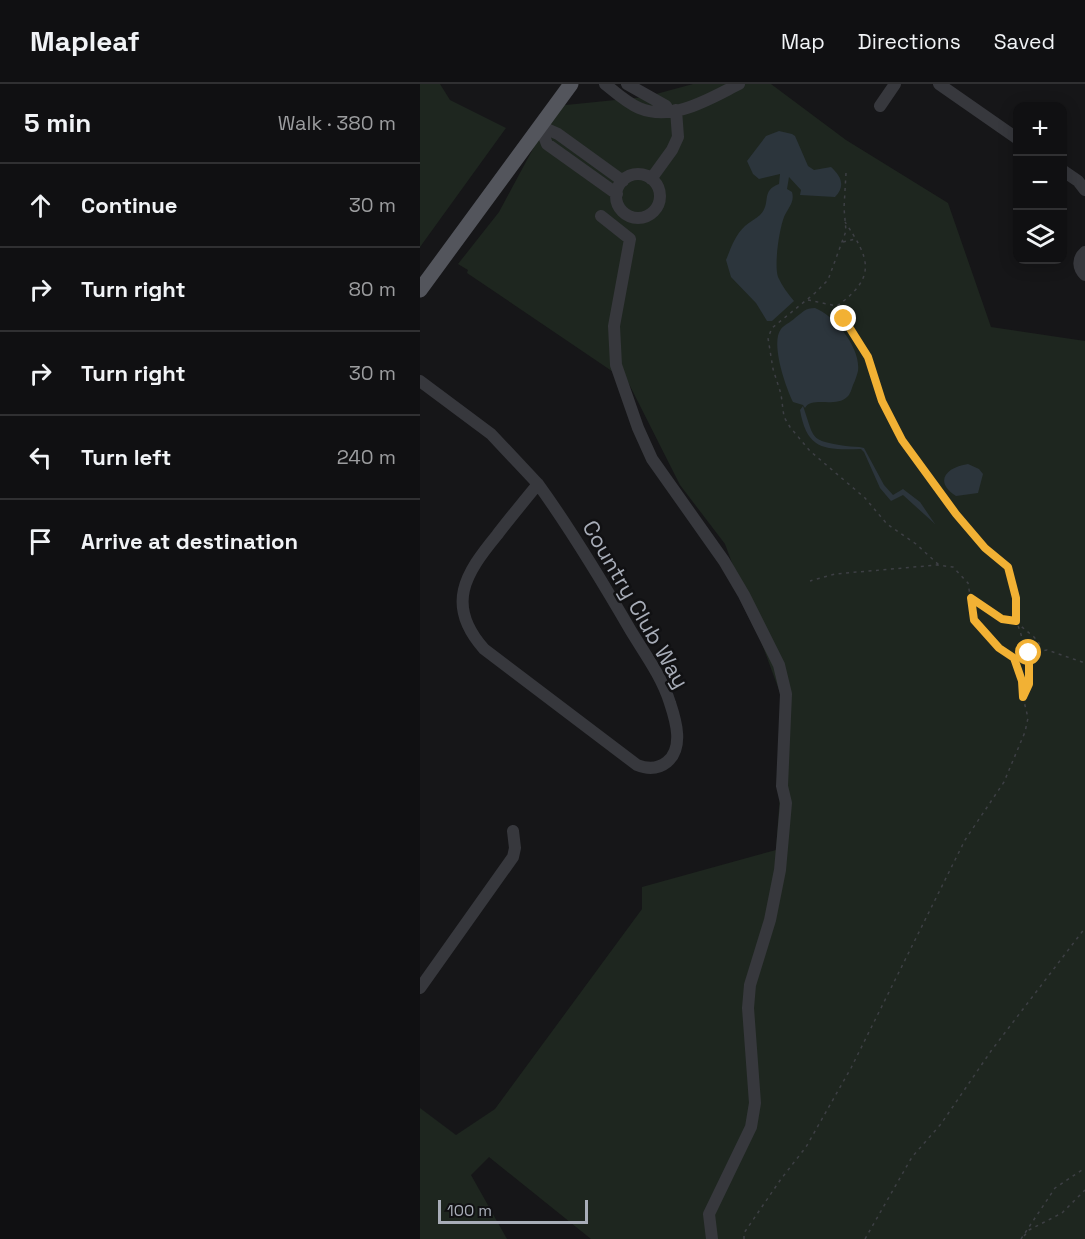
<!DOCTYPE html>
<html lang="en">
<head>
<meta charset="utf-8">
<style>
	:root { --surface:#101012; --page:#19191b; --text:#f1f3f6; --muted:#9c9d9f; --line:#303032 }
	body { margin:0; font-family:"Space Grotesk",sans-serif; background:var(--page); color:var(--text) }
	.controls { position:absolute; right:18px; top:18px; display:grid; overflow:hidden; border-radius:12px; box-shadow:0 3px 15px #0003 }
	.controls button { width:54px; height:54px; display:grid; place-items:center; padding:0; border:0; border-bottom:2px solid var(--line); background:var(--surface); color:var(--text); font:30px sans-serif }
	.scale { position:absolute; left:18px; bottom:15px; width:150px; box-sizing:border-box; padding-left:6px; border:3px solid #a8adb8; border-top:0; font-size:16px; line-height:21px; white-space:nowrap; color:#a8adb8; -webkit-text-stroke:4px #111113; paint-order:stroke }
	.stop { position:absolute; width:18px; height:18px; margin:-14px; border:4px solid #f2b134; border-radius:50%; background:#fff }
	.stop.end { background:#f2b134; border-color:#fff; box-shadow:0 2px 6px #0008 }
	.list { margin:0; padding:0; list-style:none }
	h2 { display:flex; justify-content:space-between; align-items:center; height:78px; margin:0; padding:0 24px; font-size:26px }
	h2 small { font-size:20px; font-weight:400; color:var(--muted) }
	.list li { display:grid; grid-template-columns:39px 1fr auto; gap:18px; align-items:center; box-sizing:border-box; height:84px; padding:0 24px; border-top:2px solid var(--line) }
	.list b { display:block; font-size:22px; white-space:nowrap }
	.list em { font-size:20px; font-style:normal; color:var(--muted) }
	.icon { flex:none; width:33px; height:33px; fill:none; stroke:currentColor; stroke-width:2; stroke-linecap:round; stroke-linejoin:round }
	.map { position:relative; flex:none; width:665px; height:1155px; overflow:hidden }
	header { display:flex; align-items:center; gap:36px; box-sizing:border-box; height:84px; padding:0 30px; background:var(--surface); border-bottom:2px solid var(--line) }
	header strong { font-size:28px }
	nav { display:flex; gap:33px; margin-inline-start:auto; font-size:21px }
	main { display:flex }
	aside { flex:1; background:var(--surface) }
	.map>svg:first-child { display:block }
</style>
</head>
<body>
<header>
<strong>Mapleaf</strong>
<nav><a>Map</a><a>Directions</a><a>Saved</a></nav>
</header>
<main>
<aside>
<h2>5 min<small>Walk · 380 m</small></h2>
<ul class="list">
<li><svg class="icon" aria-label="ahead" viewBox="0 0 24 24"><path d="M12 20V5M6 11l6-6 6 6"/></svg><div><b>Continue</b></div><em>30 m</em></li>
<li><svg class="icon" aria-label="right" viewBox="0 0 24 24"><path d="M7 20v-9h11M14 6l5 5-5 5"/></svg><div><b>Turn right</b></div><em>80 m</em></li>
<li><svg class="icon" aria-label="right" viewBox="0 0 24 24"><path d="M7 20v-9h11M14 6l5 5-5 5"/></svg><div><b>Turn right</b></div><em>30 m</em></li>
<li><svg class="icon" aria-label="left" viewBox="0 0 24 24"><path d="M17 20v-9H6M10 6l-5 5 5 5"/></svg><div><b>Turn left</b></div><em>240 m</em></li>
<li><svg class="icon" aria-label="arrive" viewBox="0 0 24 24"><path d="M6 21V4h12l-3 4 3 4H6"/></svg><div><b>Arrive at destination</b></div></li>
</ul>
</aside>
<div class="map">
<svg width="665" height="1155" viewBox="0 0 665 1155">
	<rect width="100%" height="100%" fill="#161618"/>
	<path fill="#1e261f" d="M0,0H20L30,16L86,44L0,163Z
		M273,0H351L426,56L528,119L571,243L665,257V1155H171L69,1073L51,1091L87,1155H0V1024L36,1051L75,1025L222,825V803L356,766L366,625L305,460L260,401L208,298L47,189L48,186L38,180L79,128L136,22L225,13Z"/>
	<path fill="#2c353c" d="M359,47L372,50L375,52L388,82L394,86L411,83C421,92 426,102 415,113L380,111L381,106L369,93L367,105L372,108C375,118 368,124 364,133C359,146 354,181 358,193C362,202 368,210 374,217L352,237H347L336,219L311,193L306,176C311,164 315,151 325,142C329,138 336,135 340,131C352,119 340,107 359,100L360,90L339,95L333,90L327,77L346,52Z
		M395,224C415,232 441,264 438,287C437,291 435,297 433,301C432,304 430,311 427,313C416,324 391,312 385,324L383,321L373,318C366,304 350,259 361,245C364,241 371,238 375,234C383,228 385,224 395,224Z
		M383,322C395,356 389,356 426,362C432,363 438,362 444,364L464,401L473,411L483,405L500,418L515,440L483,411L471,417L460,404L444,368L441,365C404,366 387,366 380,326Z
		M548,380L559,385L563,390L558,409L536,412C513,397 527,383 548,380Z"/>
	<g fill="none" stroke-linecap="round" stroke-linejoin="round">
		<path stroke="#3d3f44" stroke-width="1.5" stroke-dasharray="3 4.5" stroke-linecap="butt" d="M426,89L424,124L426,147L408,196L395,209L352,244L348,254L353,285L361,310L364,333L370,343L390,367L445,414L467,440L496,460L519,481
			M423,158L435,155
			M388,216L417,222C457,193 450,175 425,138
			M417,222L449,273L462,317L482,356L536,431L565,464L588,483L596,514V537L582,535L552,514
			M596,538L614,553L621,562L609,569C602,561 602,548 596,538Z
			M603,612L609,600V569L627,566L665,579
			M604,1152L609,1146L642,1129L665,1106
			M324,1155V1149L361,1095L386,1063L431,984L545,756L584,698L605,648L608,634L603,613L602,597L594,575L579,565L554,536L548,499L533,483L517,481L415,490L390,497
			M445,1155L492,1073L521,1040L571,967L665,844
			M601,1155L635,1104L665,1084"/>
		<path stroke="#37383d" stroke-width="12" d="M185,0C195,8 207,19 219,24C253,38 289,15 319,0
			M207,0L246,22L249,27
			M519,0L598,55
			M460,22L475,0
			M120,42L127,60L197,110
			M120,42L138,50L203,97
			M642,86L658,97L665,106
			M196 112a22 22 0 1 1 44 0a22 22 0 1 1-44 0Z
			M231,95L252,66L258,53L256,26
			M181,132L210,155L194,242L196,281L218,344L232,375L304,477L324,511L359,581L366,610L362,702L366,719L360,786L350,836L330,901L328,924L335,1019L331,1043L289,1130L292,1155
			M665,168C657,175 658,184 665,191
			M0,297L71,350L118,400
			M118,400C152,447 182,497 211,547C225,570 242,593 250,619C256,637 264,664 247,678C237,686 227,685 217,681L64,565C25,521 45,490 77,451C90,434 104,417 118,400Z
			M0,904L93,773L95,764L93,747"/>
		<path stroke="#53555c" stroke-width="15" d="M0,206L151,0"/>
	</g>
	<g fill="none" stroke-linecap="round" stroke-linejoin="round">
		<path stroke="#f2b134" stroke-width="8" d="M424,235L448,273L462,317L482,356L536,430L565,464L588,483L596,514V537L582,535L551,514L554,536L579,564L594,574L602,597L603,613L609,600V569"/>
	</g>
	<g text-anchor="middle" stroke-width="5" stroke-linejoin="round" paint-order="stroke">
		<g font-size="22" fill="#a8adb8" stroke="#111113">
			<text transform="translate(216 520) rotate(60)" y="8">Country Club Way</text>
		</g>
	</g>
</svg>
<div class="controls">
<button>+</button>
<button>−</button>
<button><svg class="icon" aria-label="layers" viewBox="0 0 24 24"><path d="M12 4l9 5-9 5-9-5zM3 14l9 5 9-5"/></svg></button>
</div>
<div class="scale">100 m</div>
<div class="stop" style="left:609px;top:569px"></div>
<div class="stop end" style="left:424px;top:235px"></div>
</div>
</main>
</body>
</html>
